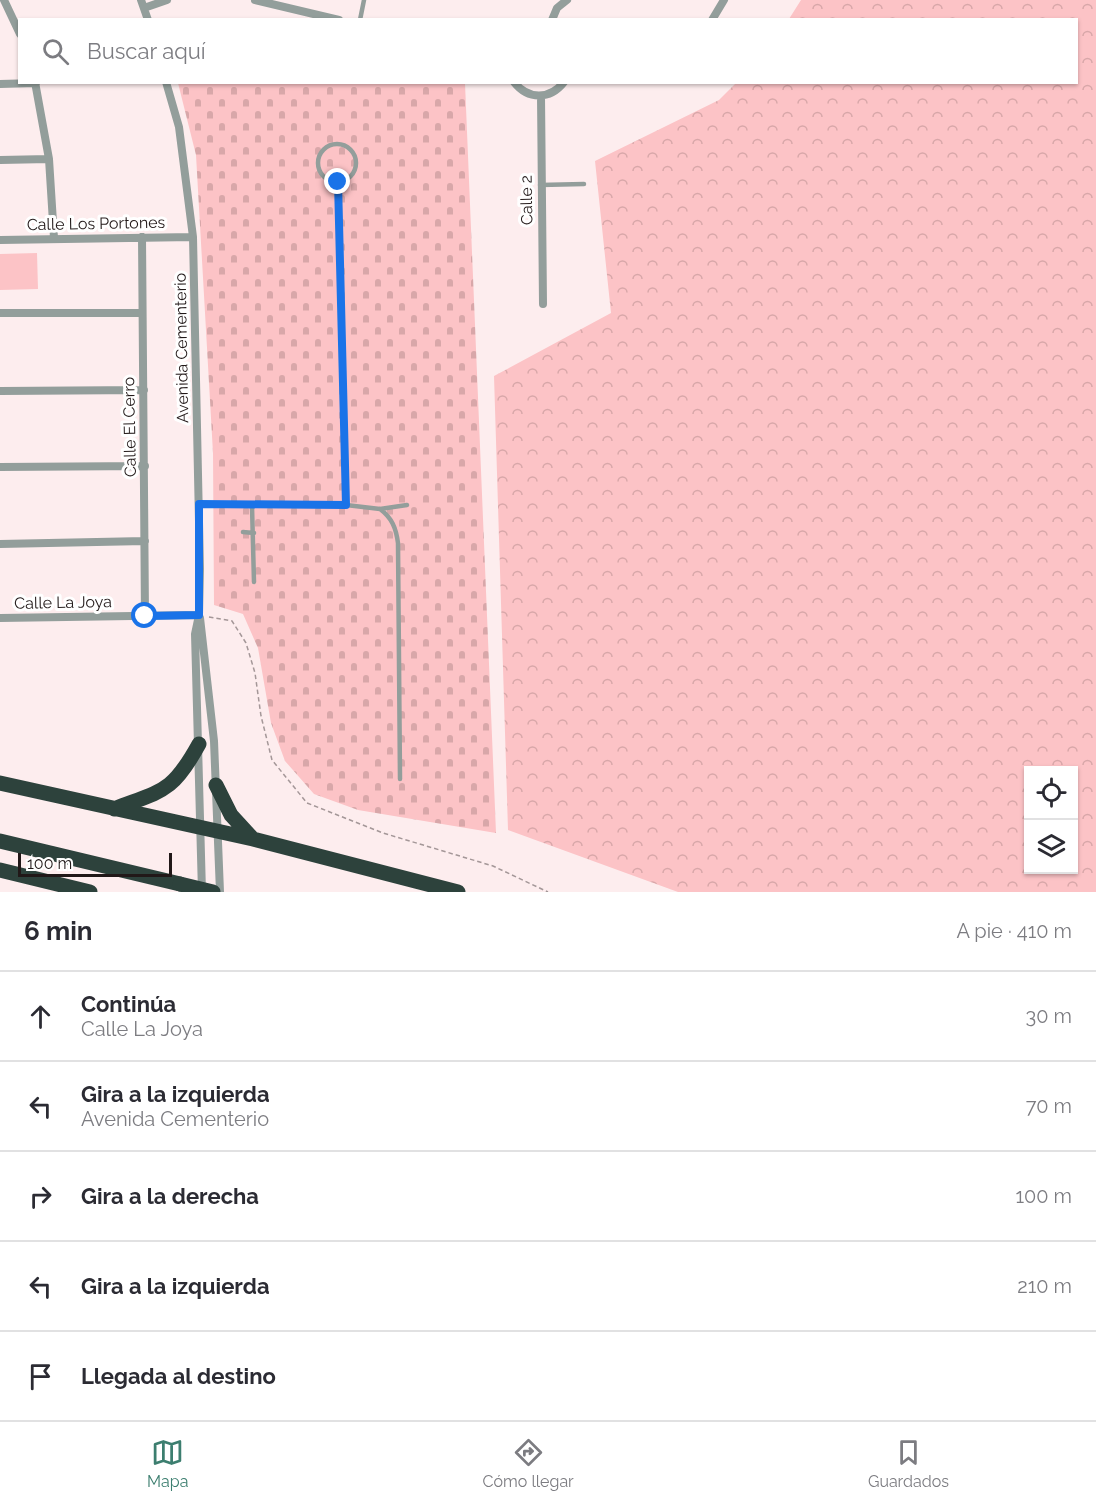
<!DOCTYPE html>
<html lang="es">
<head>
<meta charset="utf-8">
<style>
	:root { --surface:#fff; --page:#f7f7f7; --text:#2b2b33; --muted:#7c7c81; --line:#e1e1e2; --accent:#3c7e6f }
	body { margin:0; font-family:Raleway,sans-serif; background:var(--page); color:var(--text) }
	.controls { position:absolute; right:18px; bottom:18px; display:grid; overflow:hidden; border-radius:0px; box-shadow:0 2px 4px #0004 }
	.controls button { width:54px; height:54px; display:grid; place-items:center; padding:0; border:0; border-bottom:2px solid var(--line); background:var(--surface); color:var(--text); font:30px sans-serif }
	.scale { position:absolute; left:18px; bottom:15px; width:154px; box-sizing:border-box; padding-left:6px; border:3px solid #211818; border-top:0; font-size:16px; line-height:21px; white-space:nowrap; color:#211818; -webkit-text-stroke:4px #fff; paint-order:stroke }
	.stop { position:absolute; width:18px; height:18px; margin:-14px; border:4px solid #1a73e8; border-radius:50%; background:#fff }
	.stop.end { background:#1a73e8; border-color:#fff; box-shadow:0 2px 6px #0008 }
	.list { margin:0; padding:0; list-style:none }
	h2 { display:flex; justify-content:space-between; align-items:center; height:78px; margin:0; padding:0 24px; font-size:26px }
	h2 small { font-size:20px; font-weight:400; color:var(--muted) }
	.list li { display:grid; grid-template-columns:39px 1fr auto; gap:18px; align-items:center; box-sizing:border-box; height:90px; padding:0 24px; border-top:2px solid var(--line) }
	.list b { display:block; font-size:22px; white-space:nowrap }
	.list p { margin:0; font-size:20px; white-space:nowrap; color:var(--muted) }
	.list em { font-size:20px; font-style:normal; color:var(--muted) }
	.icon { flex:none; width:33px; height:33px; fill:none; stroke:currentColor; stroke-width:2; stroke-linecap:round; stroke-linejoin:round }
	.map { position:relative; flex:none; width:1096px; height:892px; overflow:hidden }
	.search { position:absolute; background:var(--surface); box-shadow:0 2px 4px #0004; left:18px; right:18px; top:18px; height:66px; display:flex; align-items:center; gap:15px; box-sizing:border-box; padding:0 21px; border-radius:0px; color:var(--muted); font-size:22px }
	.sheet { height:528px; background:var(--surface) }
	nav { display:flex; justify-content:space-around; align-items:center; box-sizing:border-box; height:84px; border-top:2px solid var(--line); background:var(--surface); font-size:16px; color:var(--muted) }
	nav a { display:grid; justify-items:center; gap:3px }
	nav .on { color:var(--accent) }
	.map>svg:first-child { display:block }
</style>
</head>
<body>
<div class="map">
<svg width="1096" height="892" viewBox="0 0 1096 892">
	<defs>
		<pattern id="forest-crowns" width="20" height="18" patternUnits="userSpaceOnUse" patternTransform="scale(1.5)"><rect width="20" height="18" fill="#fcc3c6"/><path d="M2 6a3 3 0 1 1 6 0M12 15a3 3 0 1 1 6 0" fill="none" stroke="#d8a7a9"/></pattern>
		<pattern id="cemetery-stones" width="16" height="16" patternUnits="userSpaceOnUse" patternTransform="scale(1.5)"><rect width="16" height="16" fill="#fcc3c6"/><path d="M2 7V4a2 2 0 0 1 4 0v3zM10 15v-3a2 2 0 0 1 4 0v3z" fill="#d8a7a9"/></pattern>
	</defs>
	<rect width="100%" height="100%" fill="#fdedee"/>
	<path fill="url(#forest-crowns)" fill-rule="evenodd" d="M801,0H1096V892H678L508,830L494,376L611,313L595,161L719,100L736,83L1076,82V20L789,19ZM1028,770H1074V870H1028Z"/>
	<path fill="url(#cemetery-stones)" d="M178,83H465L496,833L358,810L314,794L285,761L271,723L258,648L243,614L214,605L213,453L196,155Z"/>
	<path fill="#fcc3c6" d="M37,253L38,289L0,290V254Z"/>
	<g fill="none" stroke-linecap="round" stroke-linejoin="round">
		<path stroke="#a49798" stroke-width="1.5" stroke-dasharray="4.5 3" stroke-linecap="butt" d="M209,617L232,621L246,643L255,673L261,716L272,760L307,803L383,833L493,866L548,892"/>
		<path stroke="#939e9b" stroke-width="4.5" d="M360,20L364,0
			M318 163a19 19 0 1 1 38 0a19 19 0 1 1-38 0Z
			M337,182L346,505
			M540,185L584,184
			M199,504L346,505L380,509L407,505
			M252,506L254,582
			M380,509C392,518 396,528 398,543L400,779
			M243,532L254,533"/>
		<path stroke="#939e9b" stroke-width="8" d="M4,0L20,34
			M141,0L148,20
			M255,0L339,20
			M144,8L167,0
			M552,20L557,8L567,0
			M712,20L724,0
			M35,82L49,159L54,238
			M166,82L179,127L193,237L200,569L199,615L195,634L202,892
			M514,82C528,100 550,100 564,82
			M0,84L36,83
			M541,96L543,304
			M0,160L49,159
			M142,237L145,616
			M0,240L193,237
			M0,313H142
			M0,391L144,390
			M0,467L145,466
			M0,544L145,541
			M0,618L199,615
			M200,618L214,741L220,892"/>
		<path stroke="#2d423c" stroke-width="15" d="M0,783L253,839L458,892
			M216,785L231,815L253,839
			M114,809C163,790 172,793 199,744
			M0,841L180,884
			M0,870L90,892"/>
		<path stroke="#2d423c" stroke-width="15" d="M180,884L213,892"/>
	</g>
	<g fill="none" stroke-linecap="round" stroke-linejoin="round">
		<path stroke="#1a73e8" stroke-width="8" d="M145,616L199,615V504L346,505L338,182"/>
	</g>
	<g text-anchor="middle" stroke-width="6" stroke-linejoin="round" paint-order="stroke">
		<g font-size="16" fill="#211818" stroke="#fff">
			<text transform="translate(526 200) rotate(-91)" y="6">Calle 2</text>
			<text transform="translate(96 223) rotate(-1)" y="6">Calle Los Portones</text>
			<text transform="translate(181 348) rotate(-91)" y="6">Avenida Cementerio</text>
			<text transform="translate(129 427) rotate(-91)" y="6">Calle El Cerro</text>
			<text transform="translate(63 602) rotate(-1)" y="6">Calle La Joya</text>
		</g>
	</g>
</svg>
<div class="controls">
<button><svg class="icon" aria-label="locate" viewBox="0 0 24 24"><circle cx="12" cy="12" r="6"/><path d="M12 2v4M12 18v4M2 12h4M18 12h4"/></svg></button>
<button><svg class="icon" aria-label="layers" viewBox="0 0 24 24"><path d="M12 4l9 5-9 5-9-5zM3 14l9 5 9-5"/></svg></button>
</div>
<div class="scale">100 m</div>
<div class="stop" style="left:145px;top:616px"></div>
<div class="stop end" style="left:338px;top:182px"></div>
<div class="search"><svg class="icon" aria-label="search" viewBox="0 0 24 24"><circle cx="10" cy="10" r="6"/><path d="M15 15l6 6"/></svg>Buscar aquí</div>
</div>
<section class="sheet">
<h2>6 min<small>A pie · 410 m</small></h2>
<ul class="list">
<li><svg class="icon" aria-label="ahead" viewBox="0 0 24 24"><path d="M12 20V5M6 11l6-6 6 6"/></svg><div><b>Continúa</b><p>Calle La Joya</p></div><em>30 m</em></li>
<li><svg class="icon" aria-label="left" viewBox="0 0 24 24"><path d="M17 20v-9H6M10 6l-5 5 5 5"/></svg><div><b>Gira a la izquierda</b><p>Avenida Cementerio</p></div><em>70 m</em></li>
<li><svg class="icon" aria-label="right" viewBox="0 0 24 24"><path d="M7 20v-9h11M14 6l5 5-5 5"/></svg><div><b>Gira a la derecha</b></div><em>100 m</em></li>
<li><svg class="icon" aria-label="left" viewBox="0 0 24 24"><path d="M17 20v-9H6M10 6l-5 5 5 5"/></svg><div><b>Gira a la izquierda</b></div><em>210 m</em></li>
<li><svg class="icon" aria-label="arrive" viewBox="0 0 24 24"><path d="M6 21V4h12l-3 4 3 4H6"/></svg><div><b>Llegada al destino</b></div></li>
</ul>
</section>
<nav>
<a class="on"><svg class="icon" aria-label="map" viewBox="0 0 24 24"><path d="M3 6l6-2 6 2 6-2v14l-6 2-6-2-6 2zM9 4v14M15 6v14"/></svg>Mapa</a>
<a><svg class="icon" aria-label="directions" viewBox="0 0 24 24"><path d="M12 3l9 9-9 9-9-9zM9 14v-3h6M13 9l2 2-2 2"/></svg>Cómo llegar</a>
<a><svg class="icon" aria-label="saved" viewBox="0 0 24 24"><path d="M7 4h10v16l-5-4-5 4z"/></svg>Guardados</a>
</nav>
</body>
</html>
